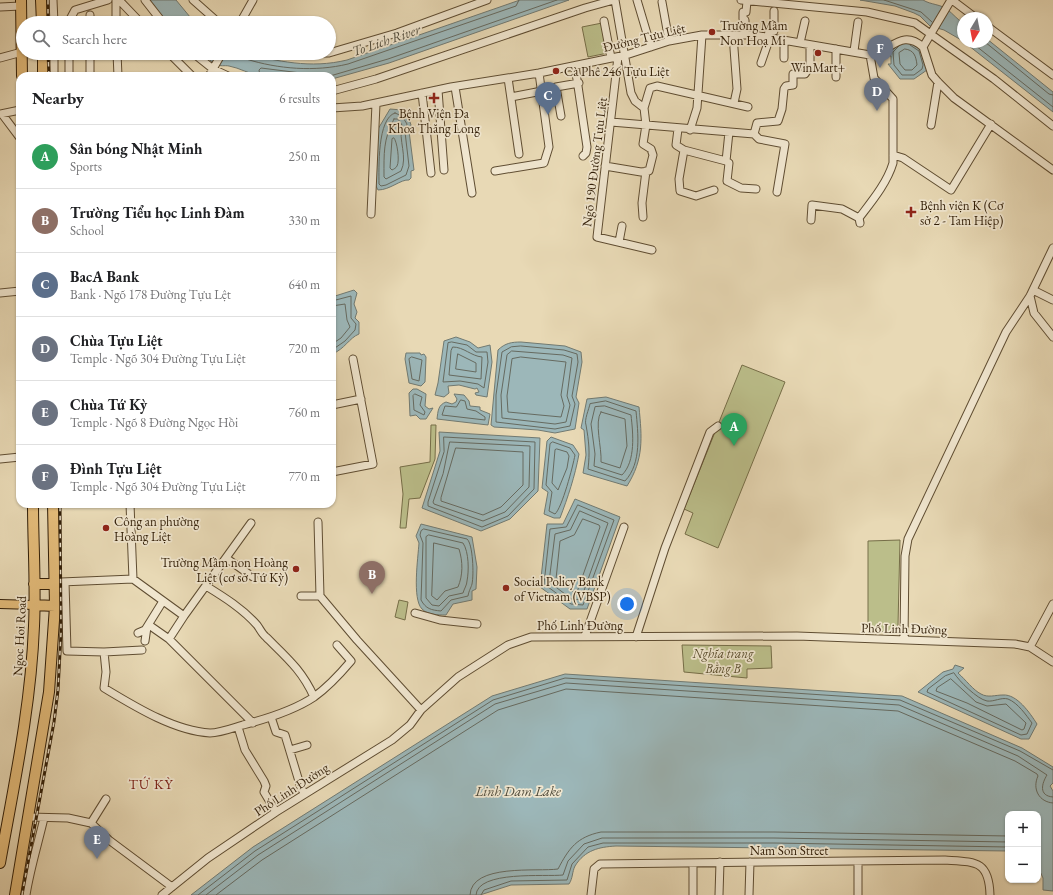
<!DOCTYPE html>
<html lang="en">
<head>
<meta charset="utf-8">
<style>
	:root { --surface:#fff; --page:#f6f6f6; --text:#202124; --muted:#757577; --line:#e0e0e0; --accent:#8f2418 }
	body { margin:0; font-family:"EB Garamond",serif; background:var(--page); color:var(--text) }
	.controls { position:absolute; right:12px; bottom:12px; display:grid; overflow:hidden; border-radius:8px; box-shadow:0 1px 3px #0004 }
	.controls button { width:36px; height:36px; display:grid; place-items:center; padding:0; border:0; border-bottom:1px solid var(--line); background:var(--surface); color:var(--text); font:20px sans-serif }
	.compass { position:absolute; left:957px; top:12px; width:36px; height:36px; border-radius:50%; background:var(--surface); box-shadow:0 1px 3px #0004; rotate:190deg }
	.you { position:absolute; left:627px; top:604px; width:14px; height:14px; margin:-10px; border:3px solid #fff; border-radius:50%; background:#1a73e8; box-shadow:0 0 0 6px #1a73e833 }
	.badge { display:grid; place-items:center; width:26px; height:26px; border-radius:50%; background:var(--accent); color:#fff; font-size:13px; font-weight:700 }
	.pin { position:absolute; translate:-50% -33px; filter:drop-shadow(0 1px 2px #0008) }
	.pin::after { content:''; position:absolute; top:21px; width:14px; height:12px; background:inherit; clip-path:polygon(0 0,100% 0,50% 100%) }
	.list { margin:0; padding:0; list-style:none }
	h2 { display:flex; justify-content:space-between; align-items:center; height:52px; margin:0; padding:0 16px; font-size:17px }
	h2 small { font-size:13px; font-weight:400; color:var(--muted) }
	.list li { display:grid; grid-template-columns:26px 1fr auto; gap:12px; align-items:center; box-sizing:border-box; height:64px; padding:0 16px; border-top:1px solid var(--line) }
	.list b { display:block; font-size:15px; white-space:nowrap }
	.list p { margin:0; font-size:13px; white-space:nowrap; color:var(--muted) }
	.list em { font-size:13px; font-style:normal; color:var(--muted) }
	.icon { flex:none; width:22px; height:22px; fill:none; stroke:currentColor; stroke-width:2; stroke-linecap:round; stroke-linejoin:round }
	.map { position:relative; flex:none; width:1053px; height:895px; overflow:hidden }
	.search { position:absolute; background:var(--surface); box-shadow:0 1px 3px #0004; left:16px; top:16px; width:320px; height:44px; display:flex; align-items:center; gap:10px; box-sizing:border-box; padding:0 14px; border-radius:22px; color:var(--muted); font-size:15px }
	.panel { position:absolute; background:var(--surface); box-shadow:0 1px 3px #0004; left:16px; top:72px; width:320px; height:436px; border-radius:12px }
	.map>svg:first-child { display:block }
</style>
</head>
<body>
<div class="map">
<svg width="1053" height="895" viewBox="0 0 1053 895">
	<rect width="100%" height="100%" fill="#e8d9b5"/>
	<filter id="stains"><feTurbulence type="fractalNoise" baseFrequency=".005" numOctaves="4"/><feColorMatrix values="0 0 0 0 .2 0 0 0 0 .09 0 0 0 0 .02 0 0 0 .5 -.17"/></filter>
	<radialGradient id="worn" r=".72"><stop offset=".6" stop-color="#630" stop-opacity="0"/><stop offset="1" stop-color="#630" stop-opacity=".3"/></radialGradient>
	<path fill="#bbbe8a" stroke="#766e48" d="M602,23L608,53L588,57L582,27Z
		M742,365L785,382L718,548L685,534L693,513L684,509Z
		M431,425H436L435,459L420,498L409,499L406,528H400L403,494L400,467L430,462Z
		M900,540L898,625L892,632L873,631L868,625V541Z
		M399,600L408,602L405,620L395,617Z
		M682,645L771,646L772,668L747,669V678L684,672Z"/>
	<path fill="#9cb7b9" stroke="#717a72" d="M147,0H176L195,23H167Z
		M520,0H569L389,63L332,79V76H260C249,74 240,68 229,66C224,65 221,67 216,64C211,62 207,58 205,53C216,53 231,51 242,53C278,61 310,69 347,60Z
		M860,0H923C931,5 941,4 948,10C953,14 957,19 963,23V41L944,30L930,26L920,16L914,13L895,6Z
		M987,39L1053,92V112L964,42H987Z
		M902,40L922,48L927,70L914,79H900L888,64H891V56L885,55Z
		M390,109L402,110L409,119L411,125L409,131L414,170L411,171V178L409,180C401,179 390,190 378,190L375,184L378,129Z
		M354,290L357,293L354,304L357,312L355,318L359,322V334C349,338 345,349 332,354V297Z
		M456,337L470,342L478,348L490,345L492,362L487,397L476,395L475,393L479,392L477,388L475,389L459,385L448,386L449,393L444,397L435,395L438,383L444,341Z
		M521,342L565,346L581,352L582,362L576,397L579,403L575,429L555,433L538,430L494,427L491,425L498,350C505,343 512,342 521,342Z
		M406,353H420L421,355L424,354L426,357L425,382L421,386L409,383L405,359Z
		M413,389H417L426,394L425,406L429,409L433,408L426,419H420L416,415L410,416L409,393Z
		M454,394L464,395L469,401L470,406L480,407V410L490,414L488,425L437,419C438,411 438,405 446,402L452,404L456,402L457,399Z
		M606,397L639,407C642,438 644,459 627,486L583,473L586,455L584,430L581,428L587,399Z
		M439,432L540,438L538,491L510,519L481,531L422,508L440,451Z
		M551,437L573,445L579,454C575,476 568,497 560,518H554L544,514L548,492L542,488L547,441Z
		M575,499L620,517L587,609H570L540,587L547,524H563Z
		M421,524L472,537L477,567L476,589L472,591V600L453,604L446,615C438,615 428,615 422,609C412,599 418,558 419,543L416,536Z
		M955,665L964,668L958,673C966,680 973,690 981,694C988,698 995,695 1003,695C1017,694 1030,713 1037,724L1029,739H1021L918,692L943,672L953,669Z
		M565,674L902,696L1022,748L1053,767V783L1050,786L1053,791V891L1043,890V878L1038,867V814H1008V851L616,846C599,847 585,850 575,866C572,872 573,878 569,884L511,885L480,895H191L253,847L492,696Z"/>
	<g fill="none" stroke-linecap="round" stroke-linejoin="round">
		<path stroke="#666a60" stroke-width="1" d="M884,0L921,12L932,22
			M971,42L1053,107
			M985,42L1049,94L1053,95
			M899,46L893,52L894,65L902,75H914L922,69L923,65L919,51L910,45
			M905,49C914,50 916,56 917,65L912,70H905L900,64L899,53Z
			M243,53L246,59C278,69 315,72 348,64L516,6L519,0
			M260,76L259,70L261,68L301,73H322L324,76
			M330,76L388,59L557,0
			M395,113L402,116L407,124L405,132L409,166L406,175L386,185L381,186L379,184C379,169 377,118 395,113Z
			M394,119H398L402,125C398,140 408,157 401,171L386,179L384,177C384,153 383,140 394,119Z
			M394,138C397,141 400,161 397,166C396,168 394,169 392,170L390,168L392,139Z
			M332,301L351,296V318L356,324L355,330L345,341L332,350
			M332,306L345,304L347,320L350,327L341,338L332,344
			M452,342L467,345L476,352H487L488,362L484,388L478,384L460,381L443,382L448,343Z
			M521,346L564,350L577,354L578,362L572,396L575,404L570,426L555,429L496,422V395L502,352L511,347Z
			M453,347C464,347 471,356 482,357L481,379L449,375L451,351Z
			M512,351L563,355L572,358L567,396L570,405L566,422L555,424L502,418L501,395L507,355Z
			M458,354L476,363V372L456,369Z
			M412,357L422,360L419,381L412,379L409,359Z
			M521,357L566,362L561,395L564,406L561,417L508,412L507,396L512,359Z
			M415,394L422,397L420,405L425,412L424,415L414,410L413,396Z
			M461,400L465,401L467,409L476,411L485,417V420L442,415L445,406L456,407Z
			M606,401L636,411C638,433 642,463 625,481L588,469C590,452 589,442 586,425C584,420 589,409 590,404Z
			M605,406L631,415C633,433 636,461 622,475L594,466L595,454L591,424L595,407Z
			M601,412L625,419L627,446L620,468L601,462C602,448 594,422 601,412Z
			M444,437L535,442L534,489L508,516L482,527L428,506V502L444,452Z
			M450,442L530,446L529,487L505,512L483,521L434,504L433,502L443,474Z
			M553,442L570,448L575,455C573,466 562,508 555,514L549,511L552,492L546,485L550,444Z
			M456,448L523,452V485L501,507L483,515L441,501V498Z
			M557,449L567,452L569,456L567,468L558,490L552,483L555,450Z
			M578,505L614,520L583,605L571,604L544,584L550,529L566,527Z
			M580,511L608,523L581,599L573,600L549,582L555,534L570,530Z
			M583,519L599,525L600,527L577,592L575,593L556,579L560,541L574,535Z
			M424,529L467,539C473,544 474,575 472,584C471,588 469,590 468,596L451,600L441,611C431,610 426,609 421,600L423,543L420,535L421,531Z
			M429,535L463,543C469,552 469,571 467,581C467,585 464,589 463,593L449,596L439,606L432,605L426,598V537Z
			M434,543L459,549C463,562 463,575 458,587L445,591L437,600L432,596Z
			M954,673C959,681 977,699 987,701C994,702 1001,697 1008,699C1018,703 1026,715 1032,723L1027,734L1021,735L927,692L928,689L945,676Z
			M951,679L976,702L987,706L1006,704L1026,723L1024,729L1022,730L967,703L936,691L937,688Z
			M198,895L255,851L493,700L565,678L900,700L1020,751L1053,770
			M206,895L258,855L495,704L566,683L899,705L1018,756L1047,775C1042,783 1038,796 1053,797
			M216,895L262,860L498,710L566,689L898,711L1015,761L1037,774L1038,776C1032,789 1039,802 1053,803
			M470,895C471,863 538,872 558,869C569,848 577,837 601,832H774L1008,836
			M476,895C477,870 546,877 563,875L568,861L584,844L602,838H774L1008,842
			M481,895L484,890L511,881L567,880L572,864L588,847L603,843H774L1008,847"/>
		<defs>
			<path id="minor" d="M53,0L54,23
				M116,0V23
				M119,0L141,23
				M145,0L163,23
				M193,0L219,23
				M637,0L651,47
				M741,0L867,12L915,23L994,79L1053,126
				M952,0L976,18
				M662,2L669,41
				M0,7L21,6
				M90,15V23
				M604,21L611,58
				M68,23L75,10L108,0
				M240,23L253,0
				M987,26L1053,75
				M733,35L737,89L734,103
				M745,35V20L743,19V12H746L747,1
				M768,37L769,31H774V11
				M800,43L805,21
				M923,47L951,0
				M836,49V77
				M854,51L858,22
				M69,53V76
				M117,53L118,76
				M169,53L192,76
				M193,53L213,69L228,76
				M297,53H328
				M329,53L397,33L487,0
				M618,57L597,237L652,250
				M0,58L22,52
				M784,58V41
				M761,63L770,37
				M575,66L587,147L586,153L583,156
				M54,76V53
				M90,76V53
				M209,76L222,53
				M508,78L519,154
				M455,87L472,193
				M438,90L444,170
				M332,91L376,79L585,8L614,0
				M422,93L431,173
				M511,97L542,91
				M332,108L362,106L451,87L539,73L626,55L669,41L702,35H754L870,55C891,52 901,28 923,47L932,75L938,82L954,98L1053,170
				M644,108L650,88L657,86L748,107
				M0,114L20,110
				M2,114L20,138
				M561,116L556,87L579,83
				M611,122L754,134L759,139L785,144L777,192
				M931,125L938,82
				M678,129L676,145L684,150L726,161
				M690,130L697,108L702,35
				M729,132L726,161L729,163L727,181L741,188L756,189
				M754,134L757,123L778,121L782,109L784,89L786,86L793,85V74H805L810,66V45
				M684,150L679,179L680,191L696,196L714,190
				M893,155L903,158L951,190L991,124
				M605,166L641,172L649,171L653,155L651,149L643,144L646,125L644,108L635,101L631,93L615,0
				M495,171L544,163L549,147L539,73
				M371,214L376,104
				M643,217L642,203L646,171
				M859,218C872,201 887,183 893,163V99L874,78L870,55
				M811,220L812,205L842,209L859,218L860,223
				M619,242L622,226
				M1033,290L1053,300
				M0,293L20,291
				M1030,296L1034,313L1053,337
				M332,405L361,399
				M0,459L20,457
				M332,472L373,464L353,359
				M130,504L133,579
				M318,522L320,596L357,640L421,710
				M226,558L253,577
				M61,582L133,579L184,616L169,639
				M65,582L67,651L104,652L106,672L104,688C134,706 174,731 210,733C220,733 233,728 243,725C266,719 293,711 314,697C328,687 340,674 351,661L337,645
				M206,586C224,597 243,609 257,625C260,629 262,634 266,637C286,657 302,670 314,697
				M301,596H320
				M415,613L440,620L477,624
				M184,616L251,523
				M149,625L169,639L253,723
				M138,633L145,630L163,601
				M585,636L624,527
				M636,637L665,548L710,432L718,426
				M904,640L905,556L908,539L1006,332L1030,296L1053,248
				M145,641L147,627
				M1030,647L1053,604
				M104,652L142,650
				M271,717L276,732L285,735L301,788L305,794
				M238,727L245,750L264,781L266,786L264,792L276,812
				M290,750L307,745
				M29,817L68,818L91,823L109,840L172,887
				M91,823L106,799
				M693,863V895
				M26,895C30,869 38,844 44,818
				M162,895L208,858L276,812L392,740L410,725L421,710L458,677L508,645L531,637L797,636L1015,644L1030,647L1053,662
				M591,895L594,869L600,864L945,860C975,862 989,860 990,895
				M719,895L720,862
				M749,895L750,862
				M858,895V862"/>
			<path id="major" d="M0,604L34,605"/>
			<path id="highway" d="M21,0L22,76
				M41,0L42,23
				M43,53V76
				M34,584H55
				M34,605L55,606
				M0,863C14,785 31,706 34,626C36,585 33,544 33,504
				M15,895L49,692L55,606L53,504"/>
		</defs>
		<use href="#minor" stroke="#5f4d32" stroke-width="9"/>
		<use href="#major" stroke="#311e07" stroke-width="10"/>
		<use href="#highway" stroke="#311e07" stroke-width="12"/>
		<use href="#minor" stroke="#f0e6cf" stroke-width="7"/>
		<use href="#major" stroke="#e4bc7a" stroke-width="8"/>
		<use href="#highway" stroke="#e4bc7a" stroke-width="10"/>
		<defs>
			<path id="rail" d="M48,0V23
				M48,53L49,76
				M22,895L54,722L58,690L61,633L60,504"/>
		</defs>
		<use href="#rail" stroke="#311e07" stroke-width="3"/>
		<use href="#rail" stroke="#f0e6cf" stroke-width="1.5" stroke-dasharray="4.5" stroke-linecap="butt"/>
	</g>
	<g fill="#8f2418" stroke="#f0e6cf" stroke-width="1.5">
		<circle cx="712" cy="32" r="4"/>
		<circle cx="818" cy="53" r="4"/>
		<circle cx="556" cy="71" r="4"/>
		<path d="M432 92h4v4h4v4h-4v4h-4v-4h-4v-4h4z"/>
		<path d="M909 206h4v4h4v4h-4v4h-4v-4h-4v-4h4z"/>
		<circle cx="106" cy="528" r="4"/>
		<circle cx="296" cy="569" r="4"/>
		<circle cx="506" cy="588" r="4"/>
	</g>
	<g text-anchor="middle" stroke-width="3.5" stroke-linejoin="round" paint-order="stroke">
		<g font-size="13" fill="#311e07" stroke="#f0e6cf" text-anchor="start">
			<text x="720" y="30">Trường Mầm<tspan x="720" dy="15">Non Hoạ Mi</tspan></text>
			<text x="818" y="72" text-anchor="middle">WinMart+</text>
			<text x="564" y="76">Cà Phê 246 Tựu Liệt</text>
			<text x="434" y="118" text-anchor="middle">Bệnh Viện Đa<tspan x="434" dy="15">Khoa Thăng Long</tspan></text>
			<text x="920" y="210">Bệnh viện K (Cơ<tspan x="920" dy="15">sở 2 - Tam Hiệp)</tspan></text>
			<text x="114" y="526">Công an phường<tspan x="114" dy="15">Hoàng Liệt</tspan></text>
			<text x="288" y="567" text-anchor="end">Trường Mầm non Hoàng<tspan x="288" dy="15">Liệt (cơ sở Tứ Kỳ)</tspan></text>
			<text x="514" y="586">Social Policy Bank<tspan x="514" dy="15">of Vietnam (VBSP)</tspan></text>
		</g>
		<g font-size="13" fill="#311e07" stroke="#f0e6cf">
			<text transform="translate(644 37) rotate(-14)" y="5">Đường Tựu Liệt</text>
			<text transform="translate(594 162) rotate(-83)" y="5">Ngõ 190 Đường Tựu Liệt</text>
			<text x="580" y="630">Phố Linh Đường</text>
			<text transform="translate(904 628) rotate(1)" y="5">Phố Linh Đường</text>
			<text transform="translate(19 636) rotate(-87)" y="5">Ngoc Hoi Road</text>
			<text transform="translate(291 789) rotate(-33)" y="5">Phố Linh Đường</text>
			<text x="789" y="855">Nam Son Street</text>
		</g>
		<g font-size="13" font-style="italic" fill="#5a4e2e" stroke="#f0e6cf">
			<text x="723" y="658">Nghĩa trang<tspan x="723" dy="15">Bằng B</tspan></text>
		</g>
		<g font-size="14" font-style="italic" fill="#514c3c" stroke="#f0e6cf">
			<text transform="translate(386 40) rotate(-19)" y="5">To Lich River</text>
			<text x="518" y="796">Linh Dam Lake</text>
		</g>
		<g font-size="14" letter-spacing="1" fill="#7a1f14" stroke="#f0e6cf">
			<text x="151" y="789">TỨ KỲ</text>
		</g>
	</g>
	<rect width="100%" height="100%" filter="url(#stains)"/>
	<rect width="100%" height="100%" fill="url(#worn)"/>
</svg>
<div class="controls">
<button>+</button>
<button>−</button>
</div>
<svg class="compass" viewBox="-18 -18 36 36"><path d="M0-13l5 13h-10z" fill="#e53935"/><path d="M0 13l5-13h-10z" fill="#757577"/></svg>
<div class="you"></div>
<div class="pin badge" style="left:734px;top:446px;background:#2e9e5b">A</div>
<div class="pin badge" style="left:372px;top:594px;background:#8d6e63">B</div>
<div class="pin badge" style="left:548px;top:115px;background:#5c6f8a">C</div>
<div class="pin badge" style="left:877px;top:111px;background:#6b7280">D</div>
<div class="pin badge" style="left:97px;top:859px;background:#6b7280">E</div>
<div class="pin badge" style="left:880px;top:68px;background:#6b7280">F</div>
<div class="search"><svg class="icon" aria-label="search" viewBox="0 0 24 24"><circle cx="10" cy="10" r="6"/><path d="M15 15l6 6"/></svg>Search here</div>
<section class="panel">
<h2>Nearby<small>6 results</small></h2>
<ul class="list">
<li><span class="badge" style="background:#2e9e5b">A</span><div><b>Sân bóng Nhật Minh</b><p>Sports</p></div><em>250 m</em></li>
<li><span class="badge" style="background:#8d6e63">B</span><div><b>Trường Tiểu học Linh Đàm</b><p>School</p></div><em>330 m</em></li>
<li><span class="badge" style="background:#5c6f8a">C</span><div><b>BacA Bank</b><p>Bank · Ngõ 178 Đường Tựu Lệt</p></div><em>640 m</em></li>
<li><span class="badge" style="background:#6b7280">D</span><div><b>Chùa Tựu Liệt</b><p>Temple · Ngõ 304 Đường Tựu Liệt</p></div><em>720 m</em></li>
<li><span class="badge" style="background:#6b7280">E</span><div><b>Chùa Tứ Kỳ</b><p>Temple · Ngõ 8 Đường Ngọc Hồi</p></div><em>760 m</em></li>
<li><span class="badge" style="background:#6b7280">F</span><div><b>Đình Tựu Liệt</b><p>Temple · Ngõ 304 Đường Tựu Liệt</p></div><em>770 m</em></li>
</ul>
</section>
</div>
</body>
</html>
